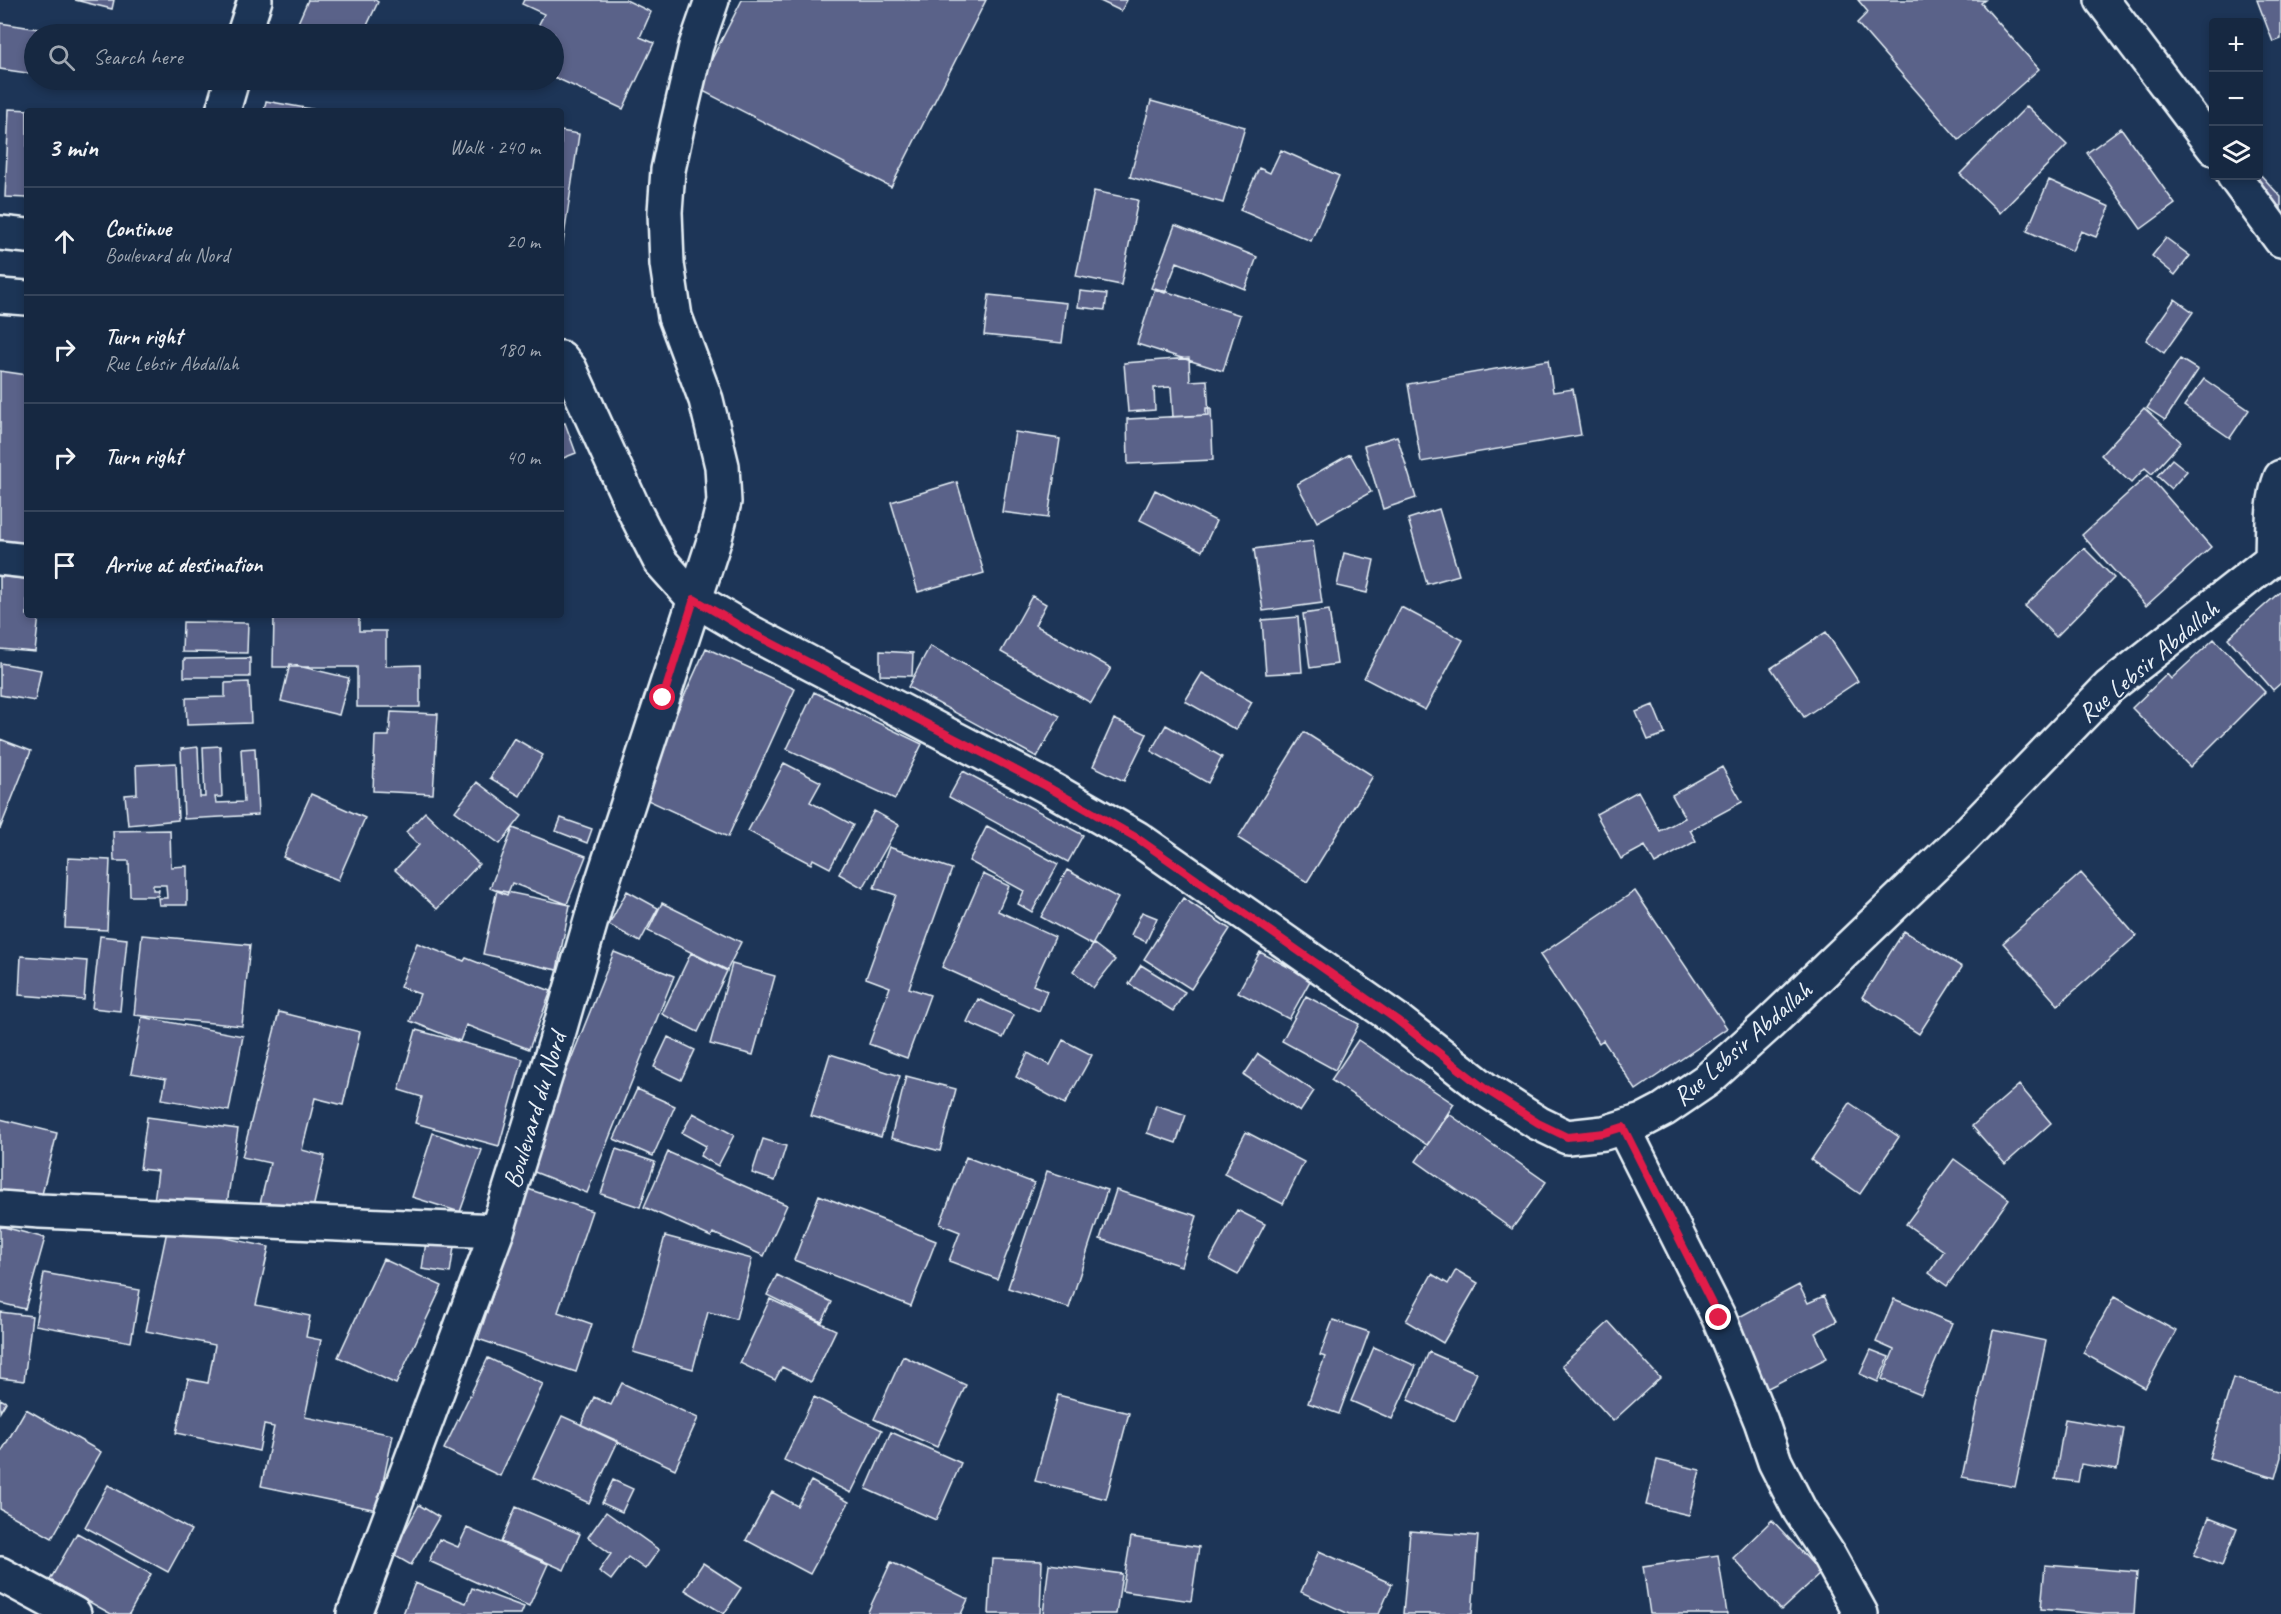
<!DOCTYPE html>
<html lang="en">
<head>
<meta charset="utf-8">
<style>
	:root { --surface:#162841; --page:#23344c; --text:#f1f3f6; --muted:#9ea6b1; --line:#35445a }
	body { margin:0; font-family:Caveat,sans-serif; background:var(--page); color:var(--text) }
	.controls { position:absolute; right:18px; top:18px; display:grid; overflow:hidden; border-radius:6px; box-shadow:0 3px 9px #0003 }
	.controls button { width:54px; height:54px; display:grid; place-items:center; padding:0; border:0; border-bottom:2px solid var(--line); background:var(--surface); color:var(--text); font:30px sans-serif }
	.stop { position:absolute; width:18px; height:18px; margin:-14px; border:4px solid #e11d48; border-radius:50%; background:#fff }
	.stop.end { background:#e11d48; border-color:#fff; box-shadow:0 2px 6px #0008 }
	.list { margin:0; padding:0; list-style:none }
	h2 { display:flex; justify-content:space-between; align-items:center; height:78px; margin:0; padding:0 24px; font-size:26px }
	h2 small { font-size:20px; font-weight:400; color:var(--muted) }
	.list li { display:grid; grid-template-columns:39px 1fr auto; gap:18px; align-items:center; box-sizing:border-box; height:108px; padding:0 24px; border-top:2px solid var(--line) }
	.list b { display:block; font-size:22px; white-space:nowrap }
	.list p { margin:0; font-size:20px; white-space:nowrap; color:var(--muted) }
	.list em { font-size:20px; font-style:normal; color:var(--muted) }
	.icon { flex:none; width:33px; height:33px; fill:none; stroke:currentColor; stroke-width:2; stroke-linecap:round; stroke-linejoin:round }
	.map { position:relative; flex:none; width:2281px; height:1614px; overflow:hidden }
	.search { position:absolute; background:var(--surface); box-shadow:0 3px 9px #0003; left:24px; top:24px; width:540px; height:66px; display:flex; align-items:center; gap:15px; box-sizing:border-box; padding:0 21px; border-radius:33px; color:var(--muted); font-size:22px }
	.panel { position:absolute; background:var(--surface); box-shadow:0 3px 9px #0003; left:24px; top:108px; width:540px; height:510px; border-radius:6px }
	.map>svg:first-child { display:block }
</style>
</head>
<body>
<div class="map">
<svg width="2281" height="1614" viewBox="0 0 2281 1614">
	<rect width="100%" height="100%" fill="#1d3557"/>
	<filter id="ink" filterUnits="userSpaceOnUse"><feTurbulence type="fractalNoise" baseFrequency=".0167" numOctaves="2"/><feDisplacementMap in="SourceGraphic" scale="12" xChannelSelector="R" yChannelSelector="G"/><feConvolveMatrix kernelMatrix="1 2 1 2 8 2 1 2 1" color-interpolation-filters="sRGB"/></filter>
	<g filter="url(#ink)">
		<path fill="#5a6289" stroke="#e8f1f8" stroke-width="1.5" d="M75,0H114L112,9Z
			M308,0H375L378,2L363,34H293Z
			M524,0H626L651,12L640,37L654,43L623,109L554,77V34H534L544,14L522,4Z
			M742,0H986L891,187L697,88Z
			M1098,0H1127L1121,11Z
			M1858,0H1985L1981,3L2039,69L1959,140L1857,23L1868,12Z
			M2257,0H2281V39L2273,42Z
			M0,23L65,33L34,34V74L0,69Z
			M266,101L322,111H264Z
			M1151,101L1245,127L1223,203L1130,177Z
			M2027,106L2067,145L2000,213L1960,174Z
			M9,109L54,111H27V198L5,197Z
			M2121,128L2175,204L2141,229L2087,153Z
			M561,131L579,134L561,257Z
			M1281,150L1339,176L1311,241L1240,210L1259,168L1270,173Z
			M2258,172L2281,197V224L2227,176H2258Z
			M2049,180L2110,207L2096,237L2081,231L2072,251L2027,231Z
			M1094,191L1138,200L1121,285L1076,276Z
			M1175,225L1257,257L1245,289L1177,262L1165,293L1151,288Z
			M2166,238L2190,256L2175,275L2152,256Z
			M1155,288L1240,315L1223,371L1137,344Z
			M1080,291L1107,294L1105,310L1078,307Z
			M989,295L1067,303L1062,343L984,335Z
			M2175,299L2193,312L2164,353L2146,340Z
			M1189,358L1190,381L1207,380L1209,415L1173,417L1171,387L1154,388L1155,410L1128,412L1124,363Z
			M2180,359L2198,370L2165,420L2147,408Z
			M1548,360L1553,392L1573,389L1581,435L1421,462L1408,384Z
			M0,371L27,375V546L0,542Z
			M2204,379L2249,410L2230,438L2184,406Z
			M1206,408H1211L1213,460L1128,464L1127,419L1206,415Z
			M2144,408L2181,442L2152,474L2145,468L2131,483L2101,455Z
			M565,423L576,453L561,459V424Z
			M1015,432L1060,439L1048,518L1002,512Z
			M1397,436L1416,498L1383,509L1364,446Z
			M1350,454L1371,492L1317,522L1297,484Z
			M2172,459L2187,471L2171,489L2157,476Z
			M2148,475L2211,547L2146,606L2082,535Z
			M957,482L984,573L918,592L891,502Z
			M1155,490L1216,521L1202,551L1140,520Z
			M1439,509L1459,575L1427,584L1408,519Z
			M1313,541L1322,603L1263,611L1254,549Z
			M2084,548L2114,578L2056,637L2025,606Z
			M1344,553L1374,560L1367,593L1337,586Z
			M0,576L27,579V615H39L35,652L0,649Z
			M2281,591V683L2273,690L2228,638Z
			M1032,596L1046,604L1035,625L1111,668L1091,703L1001,652Z
			M1401,607L1463,640L1425,710L1364,678Z
			M1329,610L1337,664L1310,668L1303,614Z
			M274,615H359V631H386V666L420,665V707H357V667H273Z
			M1298,617L1302,672L1266,674L1262,620Z
			M183,622L248,623L247,653L182,652Z
			M1826,632L1858,681L1804,717L1771,668Z
			M2214,639L2265,692L2190,767L2132,708L2167,674L2171,679Z
			M930,646L1060,716L1037,757L908,687Z
			M706,648L795,689L728,837L639,796Z
			M880,651L913,653L912,676L880,675Z
			M250,658V677H184V659Z
			M0,663L41,670L35,701L0,695Z
			M290,664L349,678L339,715L281,701Z
			M1202,673L1252,702L1236,730L1185,701Z
			M249,682L251,723L187,725L186,698L225,697V683Z
			M814,692L922,744L895,799L787,749Z
			M1653,705L1665,734L1648,740L1636,712Z
			M391,712L438,714L433,794L373,791L375,736H389Z
			M1114,719L1147,734L1124,781L1093,766Z
			M1166,725L1222,757L1208,783L1151,751Z
			M1304,732L1373,776L1307,882L1238,838Z
			M514,738L543,755L520,796L490,778Z
			M0,739L31,751L0,829Z
			M220,746L222,797H215L216,803L244,802L241,749L255,748L258,815L184,819L181,749L198,747L200,797H205L203,747Z
			M176,763L178,820L128,825L125,795L137,794L136,765Z
			M784,763L821,782L810,802L853,825L830,868L813,859L811,864L748,831Z
			M1722,767L1742,802L1690,830L1696,841L1655,864L1645,846L1621,859L1596,814L1638,791L1660,831L1685,818L1672,795Z
			M963,771L1083,835L1068,862L949,797Z
			M477,782L522,816L500,844L455,811Z
			M311,794L365,818L338,880L283,857Z
			M874,811L899,825L863,888L839,874Z
			M425,812L479,864L437,909L395,870L419,845L406,832Z
			M561,818L592,829L587,843L556,831Z
			M987,826L1058,864L1032,912L1018,904L1024,891L969,861Z
			M513,828L586,856L567,904L512,883L507,895L490,888Z
			M170,830L171,867L187,866V905H159L158,898H167L166,885H153V890H159L158,896H130L129,861H114L113,831Z
			M889,847L952,869L909,988L930,995L907,1058L869,1044L890,987L866,978L896,895L874,888Z
			M68,858L110,860L107,930L65,928Z
			M1067,870L1118,898L1092,945L1041,917Z
			M2081,873L2136,936L2058,1005L2003,943Z
			M983,874L1009,886L998,911L1055,937L1033,985L1047,991L1039,1011L942,967Z
			M497,890L570,905L557,970L483,954Z
			M627,891L658,908L640,942L609,925Z
			M1635,891L1727,1028L1636,1090L1603,1040L1599,1043L1540,955Z
			M1183,898L1230,929L1191,989L1144,959Z
			M662,903L741,942L727,970L648,931Z
			M1142,912L1157,918L1146,942L1131,935Z
			M1904,931L1962,967L1919,1034L1862,997Z
			M142,935L250,945L242,1026L134,1015Z
			M100,936L127,939L120,1011L92,1008Z
			M417,943L464,961L466,958L551,991L529,1049L466,1025L460,1041L410,1021L420,994L400,987Z
			M1094,944L1115,960L1093,988L1073,971Z
			M614,952L674,976L587,1193L527,1169Z
			M1260,952L1311,979L1289,1019L1238,992Z
			M691,953L727,971L698,1032L662,1014Z
			M21,956L87,961L84,1000L19,995Z
			M732,964L775,976L753,1055L710,1044Z
			M1141,965L1185,992L1173,1011L1129,984Z
			M1306,996L1359,1024L1335,1070L1282,1041Z
			M978,999L1014,1015L1003,1038L967,1022Z
			M279,1012L360,1032L343,1105L315,1098L302,1150L325,1156L311,1217L260,1204L270,1163L242,1157Z
			M142,1017L243,1036L229,1111L162,1099L166,1079L131,1073Z
			M416,1030L523,1059L499,1146L415,1123L422,1097L399,1090Z
			M668,1037L695,1050L681,1080L654,1067Z
			M1063,1040L1092,1055L1065,1104L1016,1077L1028,1053L1050,1065Z
			M1358,1040L1454,1104L1427,1145L1331,1080Z
			M830,1054L900,1076L881,1137L811,1116Z
			M1258,1054L1314,1091L1300,1112L1244,1075Z
			M906,1076L956,1089L940,1151L891,1138Z
			M2019,1085L2051,1123L2005,1164L1972,1126Z
			M637,1089L675,1106L653,1156L614,1139Z
			M1850,1103L1899,1137L1860,1194L1811,1160Z
			M1156,1105L1186,1115L1176,1143L1147,1133Z
			M693,1113L734,1135L718,1166L700,1156L706,1146L682,1133Z
			M1449,1114L1546,1182L1512,1229L1416,1161Z
			M147,1117L238,1129L226,1211L154,1201L158,1171L140,1169Z
			M0,1119L57,1133L35,1223L0,1215Z
			M1246,1132L1304,1162L1283,1204L1224,1174Z
			M433,1133L482,1150L460,1212L412,1197Z
			M763,1139L786,1146L775,1181L752,1173Z
			M616,1149L655,1162L640,1207L601,1194Z
			M668,1152L787,1205L764,1256L713,1233L711,1237L644,1207Z
			M966,1157L1034,1183L997,1279L949,1261L960,1232L940,1224Z
			M1954,1159L2009,1199L1947,1286L1929,1273L1944,1251L1906,1224Z
			M1047,1171L1107,1190L1069,1308L1008,1288Z
			M528,1189L592,1211L558,1312L592,1324L576,1372L478,1339Z
			M1116,1190L1197,1216L1181,1266L1100,1239Z
			M819,1195L936,1241L911,1306L794,1260Z
			M1237,1210L1265,1224L1238,1275L1210,1260Z
			M0,1226L45,1238L25,1309L0,1303Z
			M168,1226L269,1247L256,1305L310,1316L306,1337L321,1340L305,1417L393,1435L377,1510L261,1486L274,1427L264,1425L259,1451L176,1433L188,1379L208,1383L215,1345L146,1331Z
			M427,1235L455,1240L450,1273L422,1269Z
			M665,1236L752,1259L736,1319L708,1312L693,1369L633,1352Z
			M383,1259L442,1286L396,1384L338,1357Z
			M1456,1270L1478,1283L1443,1343L1406,1321L1432,1274L1448,1284Z
			M44,1273L140,1290L131,1342L35,1325Z
			M777,1275L832,1302L822,1322L767,1295Z
			M1799,1285L1808,1303L1824,1296L1837,1321L1815,1333L1827,1358L1760,1392L1726,1324Z
			M2114,1297L2176,1331L2145,1388L2083,1353Z
			M770,1299L836,1330L811,1382L782,1367L775,1380L740,1363Z
			M1894,1299L1952,1323L1921,1395L1882,1379L1894,1350L1876,1342Z
			M0,1312L32,1316L24,1381L0,1378Z
			M1333,1320L1369,1332L1339,1414L1308,1403L1325,1357L1320,1355Z
			M1609,1322L1660,1378L1613,1421L1562,1365Z
			M1993,1330L2046,1341L2015,1487L1962,1477Z
			M1374,1347L1416,1366L1392,1419L1351,1401Z
			M1871,1350L1889,1357L1878,1382L1860,1374Z
			M1429,1352L1477,1373L1455,1421L1408,1400Z
			M903,1356L966,1385L937,1447L874,1419Z
			M488,1358L543,1384L500,1476L444,1449Z
			M2233,1378L2281,1392V1457L2275,1478L2209,1458Z
			M622,1383L698,1418L675,1469L581,1425L594,1397L611,1405Z
			M1058,1395L1129,1413L1106,1499L1035,1481Z
			M814,1397L882,1430L851,1493L784,1460Z
			M0,1399L6,1402L0,1412Z
			M26,1409L101,1452L52,1538L0,1509V1454Z
			M562,1416L618,1441L589,1503L533,1478Z
			M2065,1419L2124,1429L2117,1470L2081,1464L2078,1482L2055,1479Z
			M891,1432L961,1463L936,1520L866,1489Z
			M1657,1460L1700,1470L1689,1515L1646,1505Z
			M613,1480L633,1489L622,1512L602,1503Z
			M811,1481L849,1502L810,1574L746,1540L772,1492L797,1506Z
			M108,1485L191,1530L168,1572L85,1527Z
			M419,1505L439,1517L411,1565L392,1554Z
			M516,1507L580,1534L564,1570L501,1542Z
			M606,1512L659,1550L645,1569L628,1557L611,1580L599,1571L611,1554L588,1537Z
			M2209,1517L2237,1528L2222,1566L2194,1555Z
			M1772,1520L1821,1573L1781,1610L1733,1558Z
			M467,1528L548,1564L529,1606L429,1561L439,1539L458,1547Z
			M1410,1531L1478,1536L1472,1614H1403Z
			M77,1533L151,1574L129,1614H111L50,1580Z
			M1131,1537L1199,1547L1191,1601L1122,1591Z
			M1319,1551L1392,1584L1379,1614H1349L1301,1592Z
			M1718,1555L1727,1614H1650L1643,1566Z
			M992,1559L1042,1561L1040,1614H989Z
			M891,1562L968,1599L961,1614H867Z
			M703,1563L741,1588L724,1614L685,1590Z
			M1049,1564L1122,1574L1116,1614H1043Z
			M2045,1565L2137,1572L2134,1614H2100L2041,1609Z
			M415,1583L466,1603L472,1588L524,1607L521,1614H403Z"/>
		<g fill="none" stroke-linecap="round" stroke-linejoin="round">
			<defs>
				<path id="minor" d="M2102,0L2214,148
					M2234,176L2281,240
					M561,358L570,369L636,514L660,561L694,599L750,632L1046,786L1137,838L1397,1020L1485,1089L1538,1123L1567,1137L1604,1133L1642,1121L1663,1110L1707,1080L1769,1024L1961,840L2109,687L2281,552
					M0,558L27,561
					M2272,560C2273,532 2271,503 2281,477
					M1623,1127L1719,1318L1761,1421L1775,1462L1800,1511L1828,1554L1861,1614
					M0,1208L40,1211L497,1231
					M0,1574L74,1614
					M354,1614L497,1231L555,1045L601,886L715,538L724,502L722,466L706,400L675,317L667,264L665,212L668,170L678,123L696,46L712,0"/>
				<path id="major" d="M244,34L255,0
					M223,111L232,80
					M0,233L27,236
					M0,296L27,298"/>
			</defs>
			<use href="#minor" stroke="#e8f1f8" stroke-width="38"/>
			<use href="#major" stroke="#e8f1f8" stroke-width="38"/>
			<use href="#minor" stroke="#1d3557" stroke-width="33"/>
			<use href="#major" stroke="#1d3557" stroke-width="33"/>
		</g>
	</g>
	<g fill="none" stroke-linecap="round" stroke-linejoin="round" filter="url(#ink)">
		<path stroke="#e11d48" stroke-width="8" d="M663,698L694,599L750,632L1046,786L1137,838L1397,1020L1485,1089L1538,1123L1567,1137L1604,1133L1623,1127L1719,1318"/>
	</g>
	<g text-anchor="middle" stroke-width="4.5" stroke-linejoin="round" paint-order="stroke">
		<g font-size="26" fill="#e8f1f8" stroke="#1d3557">
			<text transform="translate(2148 661) rotate(-40)" y="9">Rue Lebsir Abdallah</text>
			<text transform="translate(1742 1043) rotate(-41)" y="9">Rue Lebsir Abdallah</text>
			<text transform="translate(534 1110) rotate(-73)" y="9">Boulevard du Nord</text>
		</g>
	</g>
</svg>
<div class="controls">
<button>+</button>
<button>−</button>
<button><svg class="icon" aria-label="layers" viewBox="0 0 24 24"><path d="M12 4l9 5-9 5-9-5zM3 14l9 5 9-5"/></svg></button>
</div>
<div class="stop" style="left:663px;top:698px"></div>
<div class="stop end" style="left:1719px;top:1318px"></div>
<div class="search"><svg class="icon" aria-label="search" viewBox="0 0 24 24"><circle cx="10" cy="10" r="6"/><path d="M15 15l6 6"/></svg>Search here</div>
<section class="panel">
<h2>3 min<small>Walk · 240 m</small></h2>
<ul class="list">
<li><svg class="icon" aria-label="ahead" viewBox="0 0 24 24"><path d="M12 20V5M6 11l6-6 6 6"/></svg><div><b>Continue</b><p>Boulevard du Nord</p></div><em>20 m</em></li>
<li><svg class="icon" aria-label="right" viewBox="0 0 24 24"><path d="M7 20v-9h11M14 6l5 5-5 5"/></svg><div><b>Turn right</b><p>Rue Lebsir Abdallah</p></div><em>180 m</em></li>
<li><svg class="icon" aria-label="right" viewBox="0 0 24 24"><path d="M7 20v-9h11M14 6l5 5-5 5"/></svg><div><b>Turn right</b></div><em>40 m</em></li>
<li><svg class="icon" aria-label="arrive" viewBox="0 0 24 24"><path d="M6 21V4h12l-3 4 3 4H6"/></svg><div><b>Arrive at destination</b></div></li>
</ul>
</section>
</div>
</body>
</html>
